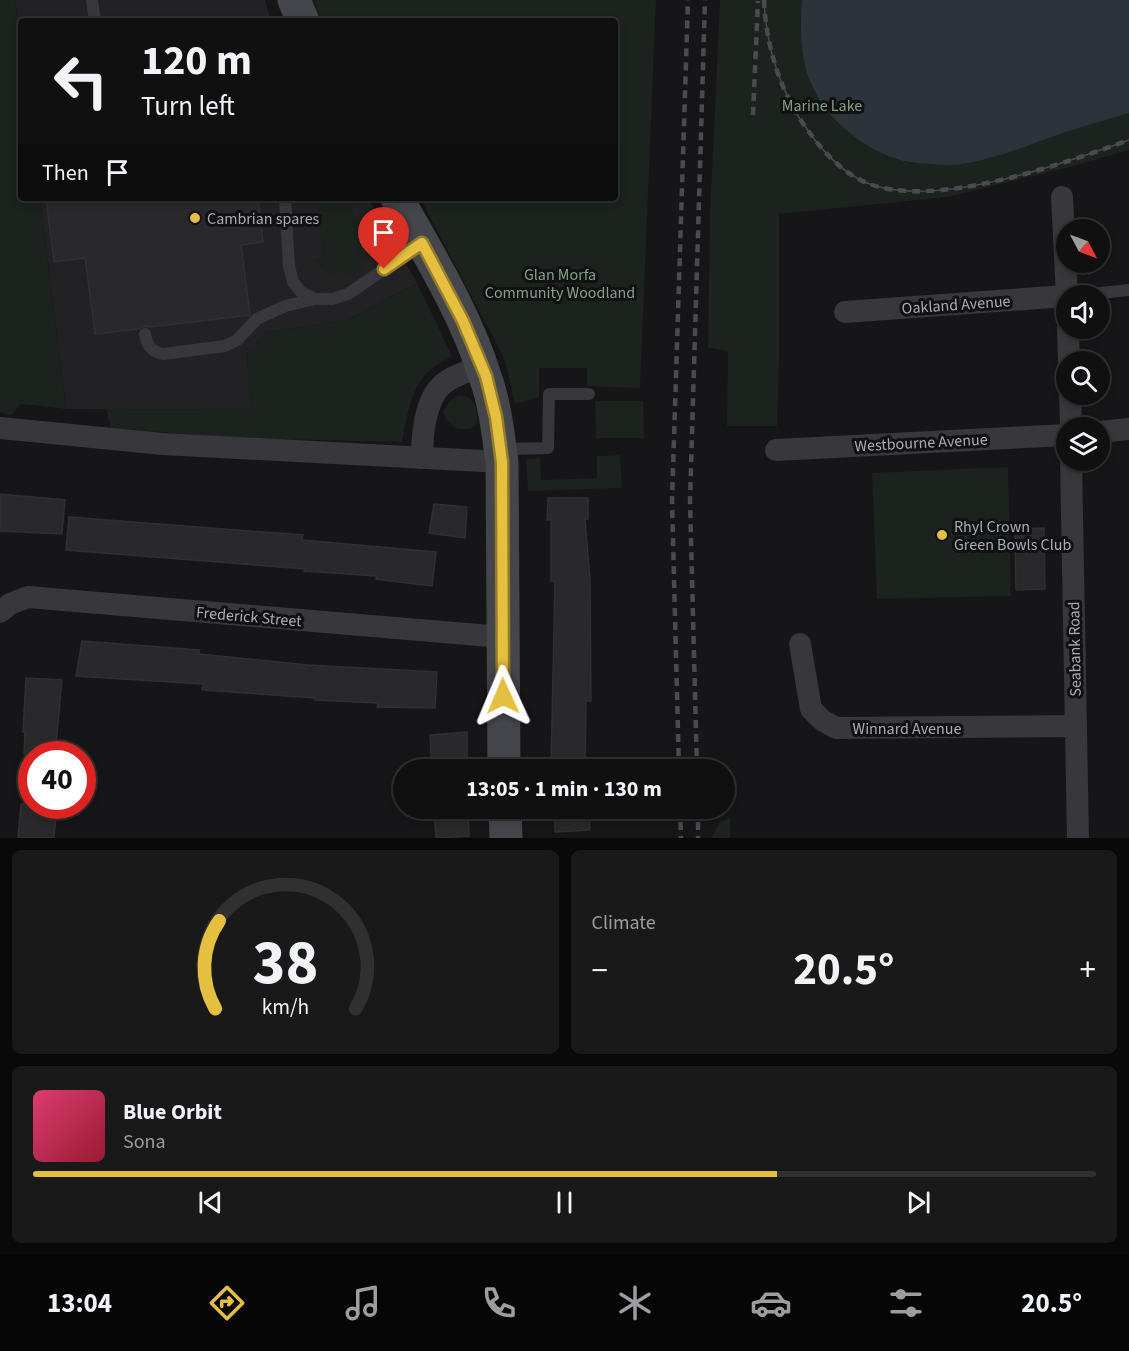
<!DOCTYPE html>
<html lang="en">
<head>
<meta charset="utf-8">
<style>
  :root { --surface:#101011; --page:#19191a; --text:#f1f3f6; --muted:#9c9d9f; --line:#303031; --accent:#e5bf40 }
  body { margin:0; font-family:"Source Sans 3",sans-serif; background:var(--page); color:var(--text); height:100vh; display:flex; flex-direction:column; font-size:22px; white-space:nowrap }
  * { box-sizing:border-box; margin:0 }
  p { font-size:20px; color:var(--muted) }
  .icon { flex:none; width:33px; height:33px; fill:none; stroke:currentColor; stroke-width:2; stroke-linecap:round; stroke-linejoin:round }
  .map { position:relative; height:838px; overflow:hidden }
  .sheet { display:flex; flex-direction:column; gap:12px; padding:12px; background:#090909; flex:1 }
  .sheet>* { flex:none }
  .guide { position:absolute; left:18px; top:18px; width:600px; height:183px; border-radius:6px; box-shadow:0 3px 9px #0003,0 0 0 2px var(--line); background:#101011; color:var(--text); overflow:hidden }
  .needle { width:39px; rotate:131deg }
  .tools { position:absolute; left:1056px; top:219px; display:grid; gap:12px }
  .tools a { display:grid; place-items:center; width:54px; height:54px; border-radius:50%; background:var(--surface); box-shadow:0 3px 9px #0003,0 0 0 2px var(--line); font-size:30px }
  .speed { position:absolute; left:18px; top:741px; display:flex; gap:12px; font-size:30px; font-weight:700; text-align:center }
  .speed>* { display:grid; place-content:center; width:78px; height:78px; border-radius:50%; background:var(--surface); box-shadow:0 3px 9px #0003,0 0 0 2px var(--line); line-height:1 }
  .speed .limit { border:9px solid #d22; background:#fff; color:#111 }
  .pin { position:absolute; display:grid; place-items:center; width:51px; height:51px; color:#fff; margin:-62px -26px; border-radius:50% 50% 50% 0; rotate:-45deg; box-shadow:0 0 6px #0007 }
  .pin .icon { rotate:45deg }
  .me { position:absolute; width:66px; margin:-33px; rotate:359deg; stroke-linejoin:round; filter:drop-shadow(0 0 4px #0008) }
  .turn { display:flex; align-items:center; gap:21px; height:126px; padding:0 24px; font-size:27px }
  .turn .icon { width:78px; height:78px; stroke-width:2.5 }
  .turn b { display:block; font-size:42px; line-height:51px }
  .then { display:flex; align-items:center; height:57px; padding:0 24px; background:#0003; gap:12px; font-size:22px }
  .big { font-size:45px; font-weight:700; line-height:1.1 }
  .sheet .card { flex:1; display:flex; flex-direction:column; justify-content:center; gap:9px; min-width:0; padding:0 21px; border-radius:9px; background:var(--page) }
  .sheet .dial { align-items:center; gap:0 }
  .dial svg { height:156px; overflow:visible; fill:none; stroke:var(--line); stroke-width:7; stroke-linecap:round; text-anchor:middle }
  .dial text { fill:var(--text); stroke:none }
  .song { display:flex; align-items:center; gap:18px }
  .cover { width:72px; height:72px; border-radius:9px; background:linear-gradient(135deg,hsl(340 70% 55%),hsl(350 70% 35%)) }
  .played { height:6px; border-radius:3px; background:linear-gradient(90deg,var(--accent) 70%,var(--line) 70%) }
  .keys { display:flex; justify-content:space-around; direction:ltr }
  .heat { display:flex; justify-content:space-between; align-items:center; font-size:33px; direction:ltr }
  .sheet .tiles { flex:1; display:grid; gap:12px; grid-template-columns:1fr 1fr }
  .card:last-child { grid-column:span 2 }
  .trip { position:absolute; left:393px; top:759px; width:342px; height:60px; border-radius:30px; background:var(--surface); box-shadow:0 3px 9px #0003,0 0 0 2px var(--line); font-weight:700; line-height:60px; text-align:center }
  .menu { display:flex; height:96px; justify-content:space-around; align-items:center; background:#060607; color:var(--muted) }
  .menu .icon { width:42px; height:42px }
  .menu .selected { color:var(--accent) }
  .menu b { font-size:27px; color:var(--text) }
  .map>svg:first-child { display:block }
  .built { fill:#222124 }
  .green { fill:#1c221d }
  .water { fill:#2c333a }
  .building { fill:#29282b; stroke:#303033; stroke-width:1.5 }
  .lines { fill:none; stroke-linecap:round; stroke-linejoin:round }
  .lane { stroke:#37373c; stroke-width:12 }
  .street { stroke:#37373c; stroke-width:22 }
  .secondary { stroke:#45464c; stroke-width:33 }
  .tram { stroke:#4a4b51; stroke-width:1.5 }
  .rail { stroke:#4a4b51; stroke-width:4.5; stroke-dasharray:8 6; stroke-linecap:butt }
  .route-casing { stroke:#957c2a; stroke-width:15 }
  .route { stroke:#e5bf40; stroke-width:10 }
  .poi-dot { fill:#e5bf40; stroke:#111012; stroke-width:2 }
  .labels { text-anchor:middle; stroke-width:6; stroke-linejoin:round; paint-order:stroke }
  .park-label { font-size:16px; fill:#81a086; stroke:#111012 }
  .poi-label { font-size:16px; fill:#a8abb6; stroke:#111012; text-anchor:start }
  .street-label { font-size:16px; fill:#a8abb6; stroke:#111012 }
</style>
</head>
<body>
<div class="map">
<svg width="1129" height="838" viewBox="0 0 1129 838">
  <rect width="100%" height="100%" fill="#161517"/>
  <g class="built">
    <path d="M15,0H265L271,21H21V46Z"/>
    <path d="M40,198H368L417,283L347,320L267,332L247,355L252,410L66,409Z"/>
  </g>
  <g class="green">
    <path d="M0,0H15L21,46V198H40L66,409L21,404L11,415L0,413Z"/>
    <path d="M313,0H656L640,388L587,386V368H539V397L515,404L504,358L420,198H615V21H322Z"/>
    <path d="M720,0H1129V150L1070,167L948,197L779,214V362L777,426H727L728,351L708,348L710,214Z"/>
    <path d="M317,198H346L375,250L358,271L343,278L330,274L312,260L323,257Z"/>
    <path d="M417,283L452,356C445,361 435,365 428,372C410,390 407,418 402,442L231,438L111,428L106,409L251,410L247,355L267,332L347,320Z"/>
    <path d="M458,396C474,394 480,411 476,425C464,435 447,427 443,412L449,401Z"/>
    <path d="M595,401H643L644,438H596Z"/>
    <path d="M620,455L622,488L528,491L526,459L540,458L541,480L597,478V456Z"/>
    <path d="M1008,467L1011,596L877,599L872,473Z"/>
    <path d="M730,817V838H711L719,823Z"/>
  </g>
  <path class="water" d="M802,0H1129V113C1101,121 1074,129 1046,139C1018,149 979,164 950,165C941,165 912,163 904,161C865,151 825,119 810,81C800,57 800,26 802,0Z"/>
  <g class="building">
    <path d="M46,198H258L263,242L241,245L250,315L150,327L144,326L139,329L95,334L85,258L54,262Z"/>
    <path d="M0,494L65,500L62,534L0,531Z"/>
    <path d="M548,498H588V519H585L590,579L591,701H586L585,765L551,767L555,581H551V520H547Z"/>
    <path d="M434,504L467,507L465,538L429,533Z"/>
    <path d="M69,517L303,535L302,540L436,552L432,586L376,579L377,576L304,571L305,569L66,550Z"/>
    <path d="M1044,528L1045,589L1016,590L1015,529Z"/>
    <path d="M82,641L199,650V654L308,665L437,672L435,708L377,707L378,703L315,700V698L202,690L203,684L76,676Z"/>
    <path d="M26,678L62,680L55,754H24L25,732H23Z"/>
    <path d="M467,732V770H432L430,735Z"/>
    <path d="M21,804L57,806L54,838H18Z"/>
    <path d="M434,808H468L469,836L436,838Z"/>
    <path d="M555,808H589L590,830L555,832Z"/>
  </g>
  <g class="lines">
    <g class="lane">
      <path d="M92,0L95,21"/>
      <path d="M285,198L289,266L293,282L301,292L315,299H332L348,294L421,244"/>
      <path d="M1072,296L1129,290"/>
      <path d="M145,334C147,346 151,351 163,354L225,346L237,340L257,319L285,306L315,299"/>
      <path d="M503,449L548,448L549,394H589"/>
    </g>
    <g class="street">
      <path d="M1062,197L1067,296"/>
      <path d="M845,312L1066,296"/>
      <path d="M1068,328L1069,362"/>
      <path d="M1070,394L1071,428"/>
      <path d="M0,428L163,444L502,462"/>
      <path d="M1100,432L1129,429"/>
      <path d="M776,450L1066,435"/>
      <path d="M422,458C422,436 425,400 442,385C453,375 469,371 482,366"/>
      <path d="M1071,460L1078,838"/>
      <path d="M0,612L10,604L28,597L502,637"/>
      <path d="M800,644L811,709L822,720L836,728L1075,726"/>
    </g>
    <g class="secondary">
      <path d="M294,0L303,21"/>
      <path d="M397,198C429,255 465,313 485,376C495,404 498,433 502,462L504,770"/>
      <path d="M505,808L506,838"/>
    </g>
    <path class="tram" d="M764,0C766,47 781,95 809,132C824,153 843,173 867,183C933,210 1063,164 1129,140"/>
    <g class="rail">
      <path d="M764,0C766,47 781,95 809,132C824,153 843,173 867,183C933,210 1063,164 1129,140"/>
      <path d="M753,115L758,1"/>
      <path d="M679,770L672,501L688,0"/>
      <path d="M697,770L690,501L705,0"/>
      <path d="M680,808L681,838"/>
      <path d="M698,808V838"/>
    </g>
  </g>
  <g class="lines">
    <g class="route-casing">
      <path id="route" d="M384,269L422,243L463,321L486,376L496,417L502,462L503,696"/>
    </g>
    <use href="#route" class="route"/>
  </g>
  <g class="poi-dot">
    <circle cx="195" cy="218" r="6"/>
    <circle cx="942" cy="535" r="6"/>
  </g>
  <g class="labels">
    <g class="park-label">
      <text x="822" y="111">Marine Lake</text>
      <text x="560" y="280">Glan Morfa<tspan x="560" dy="18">Community Woodland</tspan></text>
    </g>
    <g class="poi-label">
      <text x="207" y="224">Cambrian spares</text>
      <text x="954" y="532">Rhyl Crown<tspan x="954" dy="18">Green Bowls Club</tspan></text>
    </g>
    <g class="street-label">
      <text transform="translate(956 304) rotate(-4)" y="6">Oakland Avenue</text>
      <text transform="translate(921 442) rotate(-3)" y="6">Westbourne Avenue</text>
      <text transform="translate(249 616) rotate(5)" y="6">Frederick Street</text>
      <text transform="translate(1074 649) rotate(-91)" y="6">Seabank Road</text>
      <text x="907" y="734">Winnard Avenue</text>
    </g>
  </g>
</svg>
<div class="tools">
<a><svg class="needle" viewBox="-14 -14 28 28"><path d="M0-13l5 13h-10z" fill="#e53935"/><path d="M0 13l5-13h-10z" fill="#9c9d9f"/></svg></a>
<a><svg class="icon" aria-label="sound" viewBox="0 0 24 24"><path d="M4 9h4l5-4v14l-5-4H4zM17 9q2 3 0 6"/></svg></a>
<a><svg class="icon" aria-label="search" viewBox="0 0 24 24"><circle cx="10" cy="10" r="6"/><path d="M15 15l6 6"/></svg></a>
<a><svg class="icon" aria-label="layers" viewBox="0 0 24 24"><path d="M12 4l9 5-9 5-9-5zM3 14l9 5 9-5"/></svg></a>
</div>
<div class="speed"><div class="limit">40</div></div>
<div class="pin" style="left:384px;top:269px;background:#d93025"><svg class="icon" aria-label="arrive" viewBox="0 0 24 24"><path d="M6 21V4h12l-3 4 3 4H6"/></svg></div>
<svg class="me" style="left:503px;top:696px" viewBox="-20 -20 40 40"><path d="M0-17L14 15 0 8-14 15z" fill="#e5bf40" stroke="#fff" stroke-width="4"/></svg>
<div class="trip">13:05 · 1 min · 130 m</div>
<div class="guide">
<div class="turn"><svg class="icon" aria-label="left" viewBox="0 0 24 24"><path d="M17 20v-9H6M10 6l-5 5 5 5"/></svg><div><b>120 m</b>Turn left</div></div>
<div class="then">Then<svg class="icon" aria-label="arrive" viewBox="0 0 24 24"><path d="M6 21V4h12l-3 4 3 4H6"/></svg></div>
</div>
</div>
<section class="sheet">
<div class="tiles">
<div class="card dial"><svg viewBox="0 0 100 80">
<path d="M14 69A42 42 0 1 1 86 69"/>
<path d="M14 69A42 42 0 0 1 16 24" stroke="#e5bf40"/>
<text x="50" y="56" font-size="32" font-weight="700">38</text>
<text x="50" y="72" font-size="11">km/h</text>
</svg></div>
<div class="card"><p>Climate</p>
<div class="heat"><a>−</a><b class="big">20.5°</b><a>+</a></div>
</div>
<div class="card">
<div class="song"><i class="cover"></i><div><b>Blue Orbit</b><p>Sona</p></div></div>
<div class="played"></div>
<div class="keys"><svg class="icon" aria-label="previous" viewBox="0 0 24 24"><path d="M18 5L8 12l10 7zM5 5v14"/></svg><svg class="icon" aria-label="pause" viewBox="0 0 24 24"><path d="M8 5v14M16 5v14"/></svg><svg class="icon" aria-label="next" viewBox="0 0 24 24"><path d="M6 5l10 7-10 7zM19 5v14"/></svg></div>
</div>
</div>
</section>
<nav class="menu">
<b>13:04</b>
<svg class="icon selected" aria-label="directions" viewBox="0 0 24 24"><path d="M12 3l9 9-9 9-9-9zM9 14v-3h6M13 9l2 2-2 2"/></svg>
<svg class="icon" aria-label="music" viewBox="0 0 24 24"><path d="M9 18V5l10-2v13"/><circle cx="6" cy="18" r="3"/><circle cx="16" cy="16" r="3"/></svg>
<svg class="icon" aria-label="phone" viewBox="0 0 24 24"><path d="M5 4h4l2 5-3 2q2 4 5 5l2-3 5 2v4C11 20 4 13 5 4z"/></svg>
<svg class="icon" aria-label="climate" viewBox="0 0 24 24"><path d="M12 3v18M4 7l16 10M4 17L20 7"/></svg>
<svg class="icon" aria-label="car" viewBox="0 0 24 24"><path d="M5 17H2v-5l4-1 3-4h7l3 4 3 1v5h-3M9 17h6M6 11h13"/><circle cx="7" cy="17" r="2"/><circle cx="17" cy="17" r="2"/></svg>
<svg class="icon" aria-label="filters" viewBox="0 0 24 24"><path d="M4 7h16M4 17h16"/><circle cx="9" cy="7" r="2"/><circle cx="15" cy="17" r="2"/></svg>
<b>20.5°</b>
</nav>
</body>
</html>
